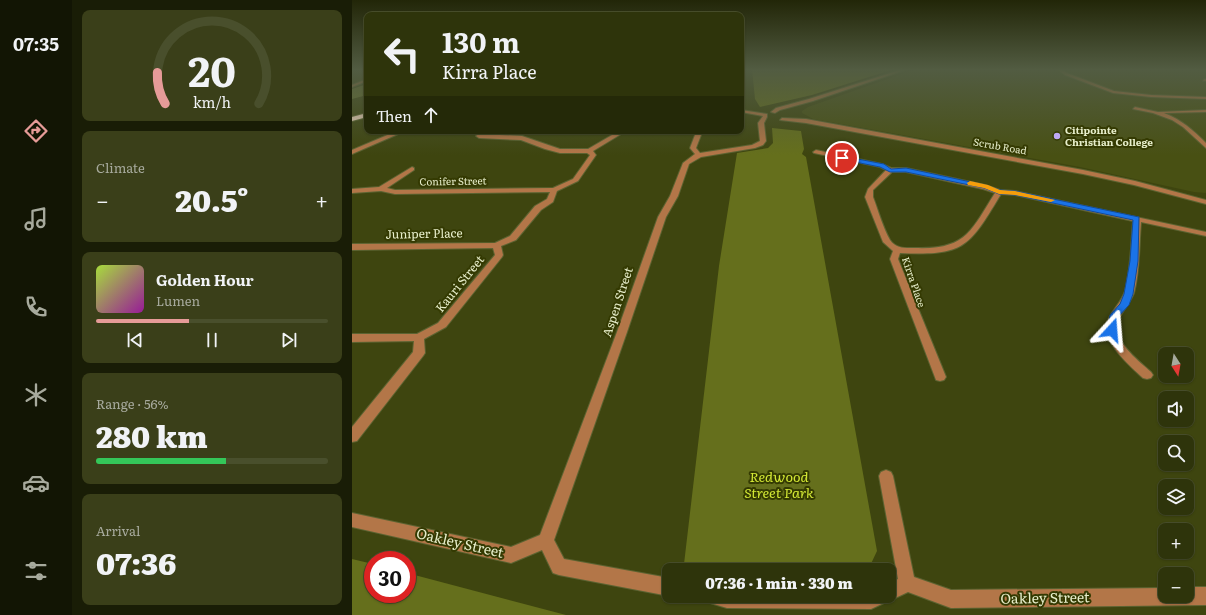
<!DOCTYPE html>
<html lang="en">
<head>
<meta charset="utf-8">
<style>
  :root { --surface:#2e340b; --page:#3a3f19; --text:#f1f3f6; --muted:#a7aa9d; --line:#494f2c; --accent:#e69b98 }
  body { margin:0; font-family:Literata,serif; background:var(--page); color:var(--text); height:100vh; display:flex; flex-direction:column; font-size:15px; white-space:nowrap }
  * { box-sizing:border-box; margin:0 }
  p { font-size:13px; color:var(--muted) }
  .icon { flex:none; width:22px; height:22px; fill:none; stroke:currentColor; stroke-width:2; stroke-linecap:round; stroke-linejoin:round }
  .map { position:relative; flex:1; overflow:hidden }
  .side { display:flex; flex-direction:column; gap:10px; padding:10px; background:#191d06; width:280px }
  .side>* { flex:none }
  .banner { position:absolute; left:12px; top:12px; width:380px; height:122px; border-radius:8px; box-shadow:0 1px 3px #0004,0 0 0 1px var(--line); background:#2e340b; color:var(--text); overflow:hidden }
  .needle { width:26px; rotate:169deg }
  .fabs { position:absolute; left:806px; top:347px; display:grid; gap:8px }
  .fabs a { display:grid; place-items:center; width:36px; height:36px; border-radius:8px; background:var(--surface); box-shadow:0 1px 3px #0004,0 0 0 1px var(--line); font-size:20px }
  .speed { position:absolute; left:12px; top:551px; display:flex; gap:8px; font-size:20px; font-weight:700; text-align:center }
  .speed>* { display:grid; place-content:center; width:52px; height:52px; border-radius:50%; background:var(--surface); box-shadow:0 1px 3px #0004,0 0 0 1px var(--line); line-height:1 }
  .speed .limit { border:6px solid #d22; background:#fff; color:#111 }
  .pin { position:absolute; display:grid; place-items:center; width:34px; height:34px; color:#fff; margin:-17px; border:2px solid #fff; border-radius:50%; box-shadow:0 1px 4px #0007 }
  .me { position:absolute; width:44px; margin:-22px; rotate:19deg; stroke-linejoin:round; filter:drop-shadow(0 0 3px #0008) }
  .turn { display:flex; align-items:center; gap:14px; height:84px; padding:0 12px; font-size:18px }
  .turn .icon { width:52px; height:52px; stroke-width:2.5 }
  .turn b { display:block; font-size:28px; line-height:34px }
  .then { display:flex; align-items:center; height:38px; padding:0 12px; background:#0003; gap:8px; font-size:15px }
  .big { font-size:30px; font-weight:800; line-height:1.1 }
  .side .widget { flex:1; display:flex; flex-direction:column; justify-content:center; gap:6px; min-width:0; padding:0 14px; border-radius:8px; background:var(--page) }
  .side .dial { align-items:center; gap:0 }
  .dial svg { height:104px; overflow:visible; fill:none; stroke:var(--line); stroke-width:7; stroke-linecap:round; text-anchor:middle }
  .dial text { fill:var(--text); stroke:none }
  .song { display:flex; align-items:center; gap:12px }
  .cover { width:48px; height:48px; border-radius:6px; background:linear-gradient(135deg,hsl(80 70% 55%),hsl(300 70% 35%)) }
  .played { height:4px; border-radius:2px; background:linear-gradient(90deg,var(--accent) 40%,var(--line) 40%) }
  .keys { display:flex; justify-content:space-around; direction:ltr }
  .heat { display:flex; justify-content:space-between; align-items:center; font-size:22px; direction:ltr }
  .charge { height:6px; border-radius:3px; background:linear-gradient(90deg,#34c759 56%,var(--line) 0) }
  .trip { position:absolute; left:310px; top:563px; width:234px; height:40px; border-radius:8px; background:var(--surface); box-shadow:0 1px 3px #0004,0 0 0 1px var(--line); font-weight:800; line-height:40px; text-align:center }
  main { display:flex; flex:1; min-height:0 }
  .menu { display:flex; flex-direction:column; width:72px; justify-content:space-around; align-items:center; background:#121504; color:var(--muted) }
  .menu .icon { width:28px; height:28px }
  .menu .active { color:var(--accent) }
  .menu b { font-size:18px; color:var(--text) }
  .map>svg:first-child { display:block }
  .built { fill:#485013 }
  .green { fill:#656f1c }
  .forest { fill:#6b752e }
  .lines { fill:none; stroke-linecap:round; stroke-linejoin:round }
  .minor-casing { stroke:#5c6331; stroke-width:2 }
  .highway-casing { stroke:#5c6331; stroke-width:2 }
  .minor { fill:#b37648; fill-rule:evenodd }
  .highway { fill:#fddeca; fill-rule:evenodd }
  .route { fill:#1a73e8; stroke:#114b97 }
  .slow { fill:#f59e0b }
  .poi-dot { fill:#bea9f5; stroke:#343a02; stroke-width:1.5 }
  .labels { text-anchor:middle; stroke-width:4; stroke-linejoin:round; paint-order:stroke }
  .far-poi-label { font-size:10px; font-weight:bold; fill:#e7eecb; stroke:#343a02; text-anchor:start }
  .far-street-label { font-size:10px; fill:#e7eecb; stroke:#343a02 }
  .street-label { font-size:12px; fill:#e7eecb; stroke:#343a02 }
  .near-park-label { font-size:14px; font-style:italic; fill:#d3e835; stroke:#343a02 }
  .near-street-label { font-size:14px; fill:#e7eecb; stroke:#343a02 }
</style>
</head>
<body>
<main>
<nav class="menu">
<b>07:35</b>
<svg class="icon active" aria-label="directions" viewBox="0 0 24 24"><path d="M12 3l9 9-9 9-9-9zM9 14v-3h6M13 9l2 2-2 2"/></svg>
<svg class="icon" aria-label="music" viewBox="0 0 24 24"><path d="M9 18V5l10-2v13"/><circle cx="6" cy="18" r="3"/><circle cx="16" cy="16" r="3"/></svg>
<svg class="icon" aria-label="phone" viewBox="0 0 24 24"><path d="M5 4h4l2 5-3 2q2 4 5 5l2-3 5 2v4C11 20 4 13 5 4z"/></svg>
<svg class="icon" aria-label="climate" viewBox="0 0 24 24"><path d="M12 3v18M4 7l16 10M4 17L20 7"/></svg>
<svg class="icon" aria-label="car" viewBox="0 0 24 24"><path d="M5 17H2v-5l4-1 3-4h7l3 4 3 1v5h-3M9 17h6M6 11h13"/><circle cx="7" cy="17" r="2"/><circle cx="17" cy="17" r="2"/></svg>
<svg class="icon" aria-label="filters" viewBox="0 0 24 24"><path d="M4 7h16M4 17h16"/><circle cx="9" cy="7" r="2"/><circle cx="15" cy="17" r="2"/></svg>
</nav>
<section class="side">
<div class="widget dial"><svg viewBox="0 0 100 80">
<path d="M14 69A42 42 0 1 1 86 69"/>
<path d="M14 69A42 42 0 0 1 8 45" stroke="#e69b98"/>
<text x="50" y="56" font-size="32" font-weight="700">20</text>
<text x="50" y="72" font-size="11">km/h</text>
</svg></div>
<div class="widget"><p>Climate</p>
<div class="heat"><a>−</a><b class="big">20.5°</b><a>+</a></div>
</div>
<div class="widget">
<div class="song"><i class="cover"></i><div><b>Golden Hour</b><p>Lumen</p></div></div>
<div class="played"></div>
<div class="keys"><svg class="icon" aria-label="previous" viewBox="0 0 24 24"><path d="M18 5L8 12l10 7zM5 5v14"/></svg><svg class="icon" aria-label="pause" viewBox="0 0 24 24"><path d="M8 5v14M16 5v14"/></svg><svg class="icon" aria-label="next" viewBox="0 0 24 24"><path d="M6 5l10 7-10 7zM19 5v14"/></svg></div>
</div>
<div class="widget"><p>Range · 56%</p><b class="big">280 km</b><div class="charge"></div></div>
<div class="widget"><p>Arrival</p><b class="big">07:36</b></div>
</section>
<div class="map">
<svg width="854" height="615" viewBox="0 0 854 615">
  <rect width="100%" height="100%" fill="#3e450f"/>
  <path class="built" d="M564,69H854V193L842,192L728,167L461,119L450,113V111L456,107Z"/>
  <g class="green">
    <path d="M400,69H542L460,95L408,107L403,99Z"/>
    <path d="M420,128L449,131L452,149L450,154L454,157L525,551L517,568L508,570H359L332,564L367,266L385,153L416,148L421,143Z"/>
    <path d="M0,559L21,564V594H55V573L214,615H0Z"/>
  </g>
  <path class="forest" d="M15,84V95L0,99V89Z"/>
  <g class="lines">
    <g class="minor-casing">
      <g id="minor">
        <path d="M551,69H556L461,101L428,110L423,113L419,112L424,108L457,99Z"/>
        <path d="M705,69H709L715,73L762,91L799,95L854,97V99L799,97L761,93L713,75Z"/>
        <path d="M15,79V81L0,87V85Z"/>
        <path d="M852,79H854V81H851Z"/>
        <path d="M783,107L806,112L854,110V112L812,113C830,120 841,130 854,143V148L831,127L820,120L801,113L781,109Z"/>
        <path d="M389,110L415,114V117L412,123L414,141L411,145L403,148L349,157L337,164L326,196L314,217L275,332L202,540L212,559L317,578V596L207,575L201,573L190,550L159,563L0,527V513L159,547L188,535L265,332L306,217L318,196L331,163L343,154L338,148L343,135L342,131H348L349,135L344,148L348,153L400,145L408,141L406,123L411,116L389,112Z"/>
        <path d="M430,118L454,119L731,170L783,181L854,200V204L782,185L731,174L454,123L428,120Z"/>
        <path d="M45,131H53L0,154V150Z"/>
        <path d="M267,131H274L241,151L244,155L226,181L205,191L201,202L189,210L164,240L149,246L151,255L150,257L94,327L72,339L73,353L71,356L5,441L0,442V427L61,352L62,341L0,342V334H65L86,323L143,255L141,248L0,250V244L143,243L158,236L183,206L195,199L198,192L43,194L29,191L0,193V189L27,187L60,167L62,168V170L35,188L43,190L201,188L221,179L238,155L235,153H208L193,149L169,140L127,138L124,136L127,134L170,136L208,149H236Z"/>
        <path d="M464,150L530,164L539,168H554L633,185L648,190L663,191L854,232V236L789,222C787,246 788,270 782,293C778,304 770,310 767,320C759,341 786,360 799,372L801,375L799,378L795,379L791,378C777,365 748,341 756,320C760,310 769,303 773,291C779,268 779,244 781,221L663,195L649,194C617,247 613,256 548,253L546,259L594,377L592,380L588,381L584,380L538,259L541,251L531,242L513,197L516,189L534,170L528,167L462,153L461,152ZM540,172H554L631,189L643,193C619,231 614,250 563,248C554,248 544,249 538,240C531,228 526,210 521,197V190Z"/>
        <path d="M534,470L539,472L541,476L562,577L599,590L813,588V596H835V587H854V605L599,608L556,592L537,601L535,600L534,602L519,609L375,608L355,602L352,596H537V583L546,579L527,476L529,472Z"/>
      </g>
    </g>
    <g class="highway-casing">
      <path id="highway" d="M15,113V117L0,121V117Z"/>
    </g>
    <use href="#minor" class="minor"/>
    <use href="#highway" class="highway"/>
  </g>
  <linearGradient id="sky" x2="0" y2="1"><stop stop-color="#222608"/><stop offset="0.45" stop-color="#525c42"/><stop offset="1" stop-color="#525c42" stop-opacity="0"/></linearGradient>
  <rect width="854" height="155" fill="url(#sky)"/>
  <path class="route" d="M490,156L532,164L539,169L554,168L633,185L648,190L663,191L787,217L786,261L781,294L777,305L767,316L765,330L760,333L755,330L758,315L768,304L772,294L778,261L781,220L663,195L647,194L632,188L554,172H538L528,167L488,159V158Z"/>
  <path class="slow" d="M618,181L636,185L648,190L663,191L703,200L699,202L663,195L647,194L632,188L616,185L615,183Z"/>
  <circle class="poi-dot" cx="705" cy="136" r="4"/>
  <g class="labels">
    <g class="far-poi-label">
      <text x="713" y="134">Citipointe<tspan x="713" dy="12">Christian College</tspan></text>
    </g>
    <g class="far-street-label">
      <text transform="translate(648 146) rotate(10)" y="4">Scrub Road</text>
      <text transform="translate(101 181) rotate(-1)" y="4">Conifer Street</text>
      <text transform="translate(562 282) rotate(71)" y="4">Kirra Place</text>
    </g>
    <g class="street-label">
      <text transform="translate(72 234) rotate(-1)" y="4">Juniper Place</text>
      <text transform="translate(108 284) rotate(-51)" y="4">Kauri Street</text>
      <text transform="translate(266 302) rotate(-72)" y="4">Aspen Street</text>
    </g>
    <g class="near-park-label">
      <text x="427" y="482">Redwood<tspan x="427" dy="16">Street Park</tspan></text>
    </g>
    <g class="near-street-label">
      <text transform="translate(108 543) rotate(13)" y="5">Oakley Street</text>
      <text transform="translate(693 598) rotate(-1)" y="5">Oakley Street</text>
    </g>
  </g>
</svg>
<div class="fabs">
<a><svg class="needle" viewBox="-14 -14 28 28"><path d="M0-13l5 13h-10z" fill="#e53935"/><path d="M0 13l5-13h-10z" fill="#a7aa9d"/></svg></a>
<a><svg class="icon" aria-label="sound" viewBox="0 0 24 24"><path d="M4 9h4l5-4v14l-5-4H4zM17 9q2 3 0 6"/></svg></a>
<a><svg class="icon" aria-label="search" viewBox="0 0 24 24"><circle cx="10" cy="10" r="6"/><path d="M15 15l6 6"/></svg></a>
<a><svg class="icon" aria-label="layers" viewBox="0 0 24 24"><path d="M12 4l9 5-9 5-9-5zM3 14l9 5 9-5"/></svg></a>
<a>+</a>
<a>−</a>
</div>
<div class="speed"><div class="limit">30</div></div>
<div class="pin" style="left:490px;top:158px;background:#d93025"><svg class="icon" aria-label="arrive" viewBox="0 0 24 24"><path d="M6 21V4h12l-3 4 3 4H6"/></svg></div>
<svg class="me" style="left:760px;top:330px" viewBox="-20 -20 40 40"><path d="M0-17L14 15 0 8-14 15z" fill="#1a73e8" stroke="#fff" stroke-width="4"/></svg>
<div class="trip">07:36 · 1 min · 330 m</div>
<div class="banner">
<div class="turn"><svg class="icon" aria-label="left" viewBox="0 0 24 24"><path d="M17 20v-9H6M10 6l-5 5 5 5"/></svg><div><b>130 m</b>Kirra Place</div></div>
<div class="then">Then<svg class="icon" aria-label="ahead" viewBox="0 0 24 24"><path d="M12 20V5M6 11l6-6 6 6"/></svg></div>
</div>
</div>
</main>
</body>
</html>
